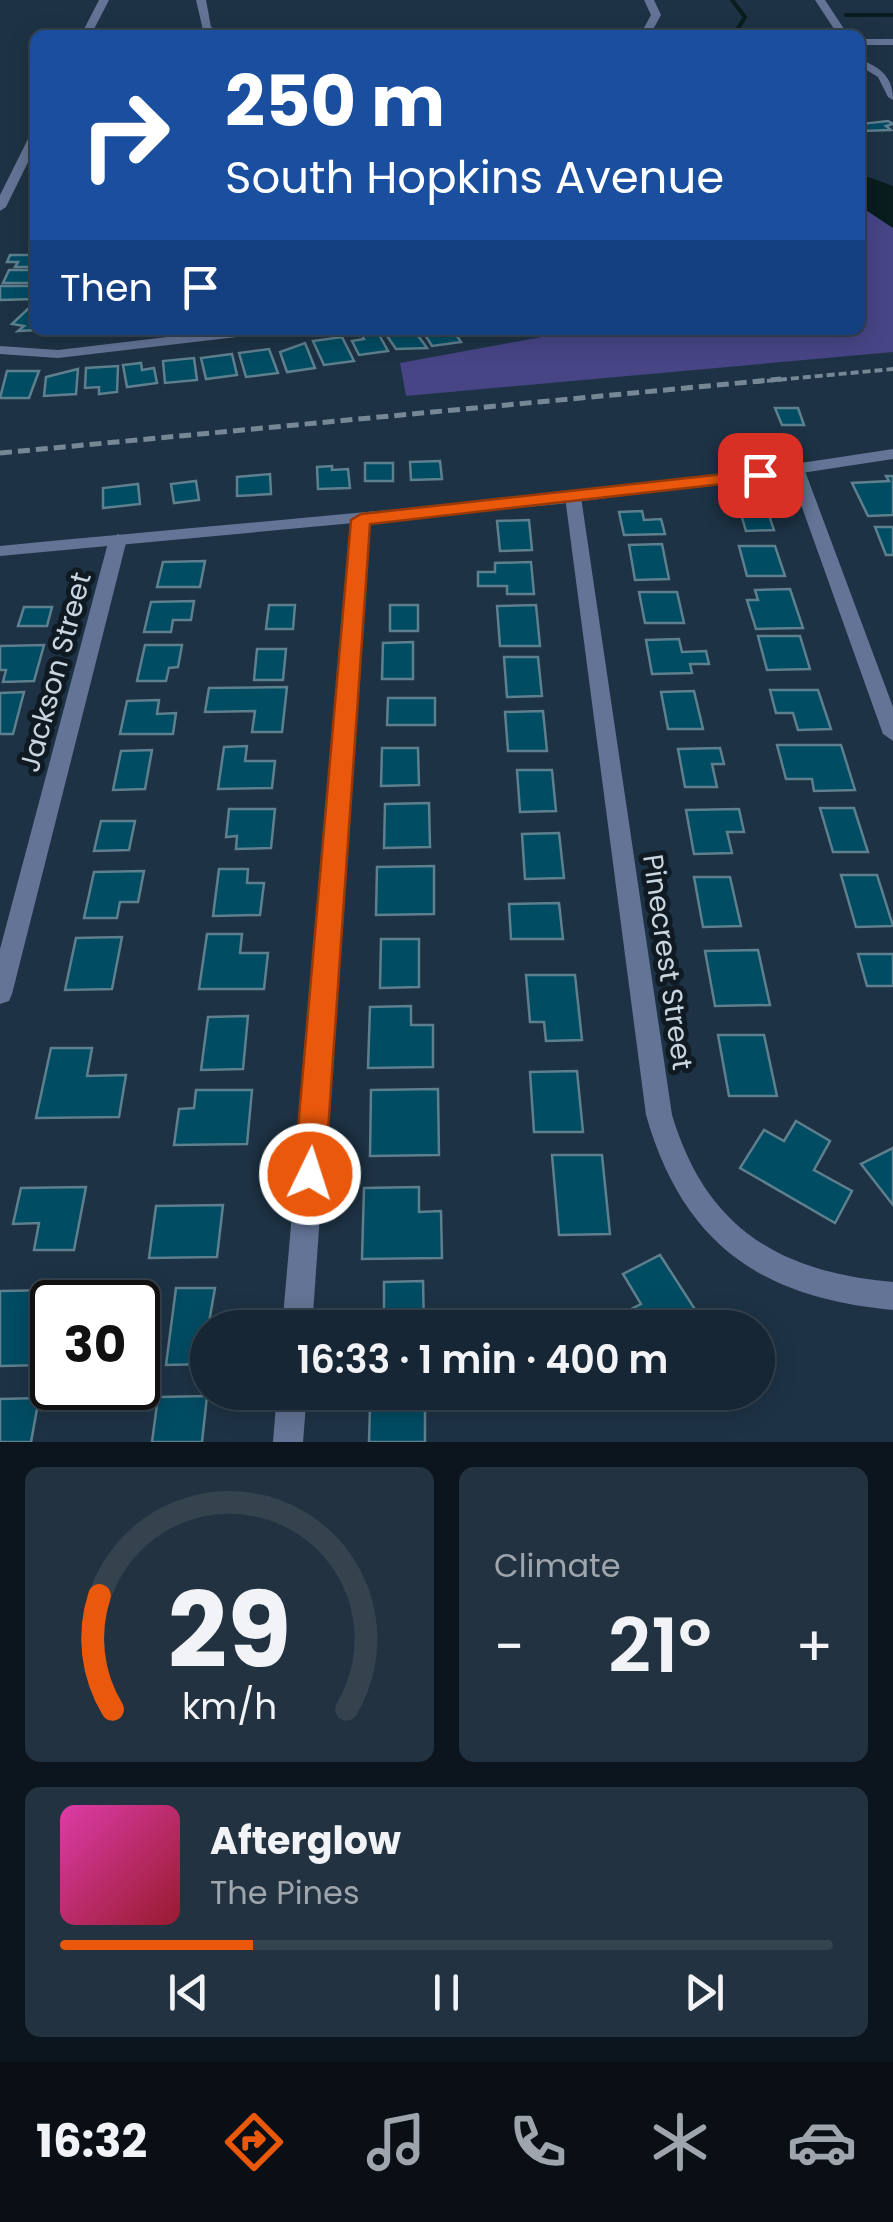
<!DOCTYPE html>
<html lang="en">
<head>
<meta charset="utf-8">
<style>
  :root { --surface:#162634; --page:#233240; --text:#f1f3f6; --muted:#9ea5ac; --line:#35434f; --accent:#ea580c }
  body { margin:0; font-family:Poppins,sans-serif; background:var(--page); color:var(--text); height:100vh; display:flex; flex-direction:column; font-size:38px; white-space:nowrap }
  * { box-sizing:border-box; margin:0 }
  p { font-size:32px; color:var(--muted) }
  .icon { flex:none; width:55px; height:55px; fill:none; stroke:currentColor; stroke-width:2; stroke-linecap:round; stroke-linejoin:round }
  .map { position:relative; height:1442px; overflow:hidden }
  .details { display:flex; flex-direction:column; gap:25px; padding:25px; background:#0c151d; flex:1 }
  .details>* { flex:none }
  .top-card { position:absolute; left:30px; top:30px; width:835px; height:305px; border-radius:15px; box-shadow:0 5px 25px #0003,0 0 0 2px var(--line); background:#1a4fa0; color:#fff; overflow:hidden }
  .speed { position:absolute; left:30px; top:1280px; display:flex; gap:20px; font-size:50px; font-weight:700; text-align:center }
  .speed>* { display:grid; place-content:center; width:130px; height:130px; border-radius:50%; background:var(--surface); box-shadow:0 5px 25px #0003,0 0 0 2px var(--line); line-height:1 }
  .speed .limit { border:5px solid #111; border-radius:15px; background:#fff; color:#111 }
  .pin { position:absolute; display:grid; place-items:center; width:85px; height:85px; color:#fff; margin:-42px; border-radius:20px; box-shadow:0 5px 15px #0006 }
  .me { position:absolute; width:110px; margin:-55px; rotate:4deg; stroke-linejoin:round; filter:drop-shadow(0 0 8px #0008) }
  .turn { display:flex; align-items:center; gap:35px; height:210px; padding:0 30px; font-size:45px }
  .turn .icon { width:130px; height:130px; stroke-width:2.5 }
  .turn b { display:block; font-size:70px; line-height:85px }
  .then { display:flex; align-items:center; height:95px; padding:0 30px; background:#0003; gap:20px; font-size:38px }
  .big { font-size:75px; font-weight:600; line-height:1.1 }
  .details .tile { flex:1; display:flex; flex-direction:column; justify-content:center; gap:15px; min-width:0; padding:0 35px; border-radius:15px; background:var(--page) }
  .details .dial { align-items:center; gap:0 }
  .dial svg { height:260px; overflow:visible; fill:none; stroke:var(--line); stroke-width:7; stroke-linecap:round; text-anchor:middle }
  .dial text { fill:var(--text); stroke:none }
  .song { display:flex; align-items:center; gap:30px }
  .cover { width:120px; height:120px; border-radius:15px; background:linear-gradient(135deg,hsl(320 70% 55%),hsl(350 70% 35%)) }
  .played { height:10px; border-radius:5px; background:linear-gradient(90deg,var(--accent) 25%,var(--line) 25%) }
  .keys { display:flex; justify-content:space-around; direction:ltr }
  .heat { display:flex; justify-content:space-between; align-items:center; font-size:55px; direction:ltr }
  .details .tiles { flex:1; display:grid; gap:25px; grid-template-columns:1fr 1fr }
  .tile:last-child { grid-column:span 2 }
  .trip { position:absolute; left:190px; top:1310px; width:585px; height:100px; border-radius:50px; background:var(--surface); box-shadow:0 5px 25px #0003,0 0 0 2px var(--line); font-weight:600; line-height:100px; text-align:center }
  .tab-bar { display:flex; height:160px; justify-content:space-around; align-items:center; background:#090f15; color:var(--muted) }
  .tab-bar .icon { width:70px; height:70px }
  .tab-bar .current { color:var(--accent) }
  .tab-bar b { font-size:45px; color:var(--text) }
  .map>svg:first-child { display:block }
  .green { fill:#474586 }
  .water { fill:#091c1e }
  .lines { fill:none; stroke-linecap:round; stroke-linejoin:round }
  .stream { stroke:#091c1e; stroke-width:4 }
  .building { fill:#004c63; stroke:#5e7f8d; stroke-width:2.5 }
  .minor { fill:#637496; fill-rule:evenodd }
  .tertiary { fill:#637496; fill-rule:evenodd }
  .rail-far1 { stroke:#768896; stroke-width:4; stroke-dasharray:8 4; stroke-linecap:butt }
  .rail { stroke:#768896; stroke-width:5; stroke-dasharray:12 6; stroke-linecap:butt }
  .route { fill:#ea580c; stroke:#983908; stroke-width:2.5 }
  .labels { text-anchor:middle; stroke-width:10; stroke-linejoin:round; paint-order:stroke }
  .street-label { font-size:28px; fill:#c8d6e1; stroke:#101a22 }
</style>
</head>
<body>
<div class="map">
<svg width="893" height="1442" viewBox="0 0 893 1442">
  <rect width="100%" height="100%" fill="#1d3345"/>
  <path class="green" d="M860,206L893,228V352L406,396L400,363L580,330H860Z"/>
  <path class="water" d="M860,174L893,186V228L860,206Z"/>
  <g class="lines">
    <g class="stream">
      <path d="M732,0L745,17L734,35"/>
      <path d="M846,15H893"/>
    </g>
  </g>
  <g class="building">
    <path d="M888,121L893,124L886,126L891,130L860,131V124Z"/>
    <path d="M10,255H35V267H15L18,262H7Z"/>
    <path d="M9,270H35V283H3Z"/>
    <path d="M0,286H35V299L0,300Z"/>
    <path d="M31,306L36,330L18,331L24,326L12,324Z"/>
    <path d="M383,330H414L427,348L396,349Z"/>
    <path d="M422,330H453L461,342L432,346Z"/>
    <path d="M377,331L388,351L359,355L352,341L364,339L361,333Z"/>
    <path d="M342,337L354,361L324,365L313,341Z"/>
    <path d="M305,343L315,368L287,372L280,352Z"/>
    <path d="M269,349L278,373L246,377L239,353Z"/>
    <path d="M232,354L237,375L206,379L201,358Z"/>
    <path d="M194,358L197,380L165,383L163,361Z"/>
    <path d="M141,363L142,370L154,368L157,383L127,387L123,365Z"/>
    <path d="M118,366L117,392L99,394V387L85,388L86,368Z"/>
    <path d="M78,369L76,394L44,396L46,377Z"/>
    <path d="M7,371H39L29,398H0Z"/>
    <path d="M775,408H798L804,425H782Z"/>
    <path d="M440,461L442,479L411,480L410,462Z"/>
    <rect x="365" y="463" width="28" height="18"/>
    <path d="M332,466V470L348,469L350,488L318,489L317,467Z"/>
    <path d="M270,474L271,494L237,496V477Z"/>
    <path d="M886,476H893V515L868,516L852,483L889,481Z"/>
    <path d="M196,481L199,500L174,503L171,484Z"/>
    <path d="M138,484L140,504L103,508V488Z"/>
    <path d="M737,501H764L774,530L746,531Z"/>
    <path d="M642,511L644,520L661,519L665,534L624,535L619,512Z"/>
    <path d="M529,520L532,550L500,551L497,521Z"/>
    <path d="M875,527H893V555H886Z"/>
    <path d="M662,544L669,579L635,580L629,545Z"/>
    <path d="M739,546H775L785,576H747Z"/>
    <path d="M205,561L200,587H157L163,562Z"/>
    <path d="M531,562L534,594H507V586H478V572H495V563Z"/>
    <path d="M790,589L803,628L756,629L747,600H758L755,590Z"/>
    <path d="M639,592H677L684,623H645Z"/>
    <path d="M194,601L191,620H173L171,632H144L151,602Z"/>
    <path d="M269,605H295L293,629H266Z"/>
    <rect x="390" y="605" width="28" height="26"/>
    <path d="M536,605L540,646H500L497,606Z"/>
    <path d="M24,607H52L47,626H18Z"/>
    <path d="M758,636H800L810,669L767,670Z"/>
    <path d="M679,639L682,652L706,651L709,664H690L692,673L652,674L646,640Z"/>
    <path d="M413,642V679H382L383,643Z"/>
    <path d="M44,645L34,681L3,682L6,670H0V646Z"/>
    <path d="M145,645H182L178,667L169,668L166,681H137Z"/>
    <path d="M257,649H286L283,680H254Z"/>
    <path d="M504,657H538L542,696L507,697Z"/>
    <path d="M287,687L282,732H252L255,711L205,712L209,688Z"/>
    <path d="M770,690H818L831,729L798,730L793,713H776Z"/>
    <path d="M694,691L703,729H668L661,692Z"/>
    <path d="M24,692L13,734H0V693Z"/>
    <path d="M388,698H435V725H387Z"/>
    <path d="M159,700L157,714L176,713L173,734H120L127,701Z"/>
    <path d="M543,711L547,751H508L505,712Z"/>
    <path d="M777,745H841L855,790L814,791L812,779H786Z"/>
    <path d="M247,746L245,761H275L272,788L218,789L224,747Z"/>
    <path d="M382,748H418L419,785L381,786Z"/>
    <path d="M720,748L724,764H712L717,787H685L678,749Z"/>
    <path d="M152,750L145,789L113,790L121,751Z"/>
    <path d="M517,770H552L556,811L520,812Z"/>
    <path d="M429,803L430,847L384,848L385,804Z"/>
    <path d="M820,808H854L868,852H833Z"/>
    <path d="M229,809H275L271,848L236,849L237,836L226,837Z"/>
    <path d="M739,809L744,832H727L732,853L694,854L686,810Z"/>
    <path d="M101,821H135L129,850L94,851Z"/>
    <path d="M559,833L564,878L525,879L522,834Z"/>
    <path d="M434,866V914L376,915L377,867Z"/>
    <path d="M219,869H248L247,883H264L260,915L213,916Z"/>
    <path d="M144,871L138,902H120L117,918H84L94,872Z"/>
    <path d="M841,875H877L893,926L856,927Z"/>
    <path d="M694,877H730L741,926L703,927Z"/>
    <path d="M559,903L563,939H511L509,904Z"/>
    <path d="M207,934H242L240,953H268L264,989H199Z"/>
    <path d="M122,937L112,989L65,990L76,938Z"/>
    <path d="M381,939H419V987L380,988Z"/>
    <path d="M758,950L770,1005L715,1006L705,951Z"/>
    <path d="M858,954H893V986H867Z"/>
    <path d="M526,975H575L582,1040L546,1041L544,1022H530Z"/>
    <path d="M411,1006V1025H433V1067L368,1068L370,1007Z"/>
    <path d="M248,1016L243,1069L201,1070L208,1017Z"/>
    <path d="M718,1035H764L777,1096H729Z"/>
    <path d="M51,1048H92L87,1076L126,1075L119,1117L36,1118Z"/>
    <path d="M577,1071L583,1132H534L530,1072Z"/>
    <path d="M438,1089L439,1155L370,1156L371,1090Z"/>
    <path d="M196,1090H252L247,1144L174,1145L179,1109L194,1108Z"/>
    <path d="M796,1121L830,1141L814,1170L852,1191L835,1223L740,1168L764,1130L784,1141Z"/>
    <path d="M893,1148V1205L861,1164Z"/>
    <path d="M552,1155H602L610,1234L559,1235Z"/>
    <path d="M86,1187L74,1250H34L39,1223L13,1224L21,1188Z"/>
    <path d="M419,1187V1212L441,1211L442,1258L362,1259L364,1188Z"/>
    <path d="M223,1205L217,1257L149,1258L156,1206Z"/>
    <path d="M660,1255L707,1328H635L625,1312L641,1304L623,1274Z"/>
    <path d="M423,1281L424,1328H384V1282Z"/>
    <path d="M176,1288H215L208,1328L207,1364L166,1365Z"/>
    <path d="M59,1290L57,1302H52L45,1365L0,1366V1291Z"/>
    <path d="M207,1396L202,1442H152L158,1397Z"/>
    <path d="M39,1398L31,1442H0V1399Z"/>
    <path d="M425,1406V1442H369L370,1407Z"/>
  </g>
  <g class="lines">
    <g class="minor">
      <path d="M99,0H109L91,35H81Z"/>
      <path d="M196,0H206L211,27L224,35H212L203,30Z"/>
      <path d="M644,0H654L661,15L650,35H640L651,15Z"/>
      <path d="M815,0H825L848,35H838Z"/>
      <rect x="860" y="39" width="33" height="6"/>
      <path d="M860,59C881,68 893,77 893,100L888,97L878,77L860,66Z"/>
      <path d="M35,134V148L6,207L0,211V195L29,137Z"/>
      <path d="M226,330H269L262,334L58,358L0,354V346L58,350Z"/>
      <path d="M797,466L805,471L893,707V741L883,734L789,471Z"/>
      <path d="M573,492L581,497L672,1115C706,1228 779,1272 893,1282V1310C761,1298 683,1244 646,1115L565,497Z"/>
      <path d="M361,515L369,520L312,1328H282L353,520Z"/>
      <path d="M118,534L127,539L12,994L9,1001L0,1004V949L109,539Z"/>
      <path d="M277,1392H307L303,1442H273Z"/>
    </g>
    <path class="tertiary" d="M893,449V459L782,476L559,504L0,556V546C298,517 597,496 893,449Z"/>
    <path class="rail-far1" d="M755,382L893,369"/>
    <path class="rail" d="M0,453L781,379"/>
  </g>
  <path class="route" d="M760,470L769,475L766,479L370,524L325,1174L320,1183L310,1187L299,1183L294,1174L351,520L361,514Z"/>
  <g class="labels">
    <g class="street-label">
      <text transform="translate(55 672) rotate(-75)" y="10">Jackson Street</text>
      <text transform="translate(668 962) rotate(82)" y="10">Pinecrest Street</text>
    </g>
  </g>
</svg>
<div class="speed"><div class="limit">30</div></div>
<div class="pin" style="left:760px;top:475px;background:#d93025"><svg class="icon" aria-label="arrive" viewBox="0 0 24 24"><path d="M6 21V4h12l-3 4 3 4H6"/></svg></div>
<svg class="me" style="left:310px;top:1174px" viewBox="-20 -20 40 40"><circle r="17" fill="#ea580c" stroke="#fff" stroke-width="3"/><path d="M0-11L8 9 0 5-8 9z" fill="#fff"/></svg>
<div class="trip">16:33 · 1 min · 400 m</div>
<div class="top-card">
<div class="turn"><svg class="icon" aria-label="right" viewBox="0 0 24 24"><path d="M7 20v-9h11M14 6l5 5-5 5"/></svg><div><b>250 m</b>South Hopkins Avenue</div></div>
<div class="then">Then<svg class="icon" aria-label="arrive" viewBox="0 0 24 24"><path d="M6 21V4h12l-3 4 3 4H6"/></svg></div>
</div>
</div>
<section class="details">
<div class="tiles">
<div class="tile dial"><svg viewBox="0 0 100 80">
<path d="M14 69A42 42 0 1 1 86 69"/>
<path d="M14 69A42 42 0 0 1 10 34" stroke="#ea580c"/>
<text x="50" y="56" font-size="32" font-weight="700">29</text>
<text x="50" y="72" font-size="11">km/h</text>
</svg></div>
<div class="tile"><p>Climate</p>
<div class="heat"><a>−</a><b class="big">21°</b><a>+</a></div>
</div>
<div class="tile">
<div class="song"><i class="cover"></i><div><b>Afterglow</b><p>The Pines</p></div></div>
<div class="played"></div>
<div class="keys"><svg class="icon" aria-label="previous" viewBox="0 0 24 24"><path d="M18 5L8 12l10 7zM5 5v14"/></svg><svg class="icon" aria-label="pause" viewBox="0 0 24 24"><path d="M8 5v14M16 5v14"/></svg><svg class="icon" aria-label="next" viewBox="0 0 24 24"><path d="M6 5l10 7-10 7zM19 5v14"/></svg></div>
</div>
</div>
</section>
<nav class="tab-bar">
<b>16:32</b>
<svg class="icon current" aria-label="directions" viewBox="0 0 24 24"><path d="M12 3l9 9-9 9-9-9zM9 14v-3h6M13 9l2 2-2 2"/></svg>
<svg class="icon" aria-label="music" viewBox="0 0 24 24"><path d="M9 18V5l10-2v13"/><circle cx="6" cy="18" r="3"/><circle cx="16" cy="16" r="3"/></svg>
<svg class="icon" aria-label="phone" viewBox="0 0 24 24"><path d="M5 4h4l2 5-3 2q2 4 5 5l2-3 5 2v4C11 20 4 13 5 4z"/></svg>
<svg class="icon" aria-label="climate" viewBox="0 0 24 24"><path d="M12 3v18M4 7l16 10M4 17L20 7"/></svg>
<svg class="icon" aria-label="car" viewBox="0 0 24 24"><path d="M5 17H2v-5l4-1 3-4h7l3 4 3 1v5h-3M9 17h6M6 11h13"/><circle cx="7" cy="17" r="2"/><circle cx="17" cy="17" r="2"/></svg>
</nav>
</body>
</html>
